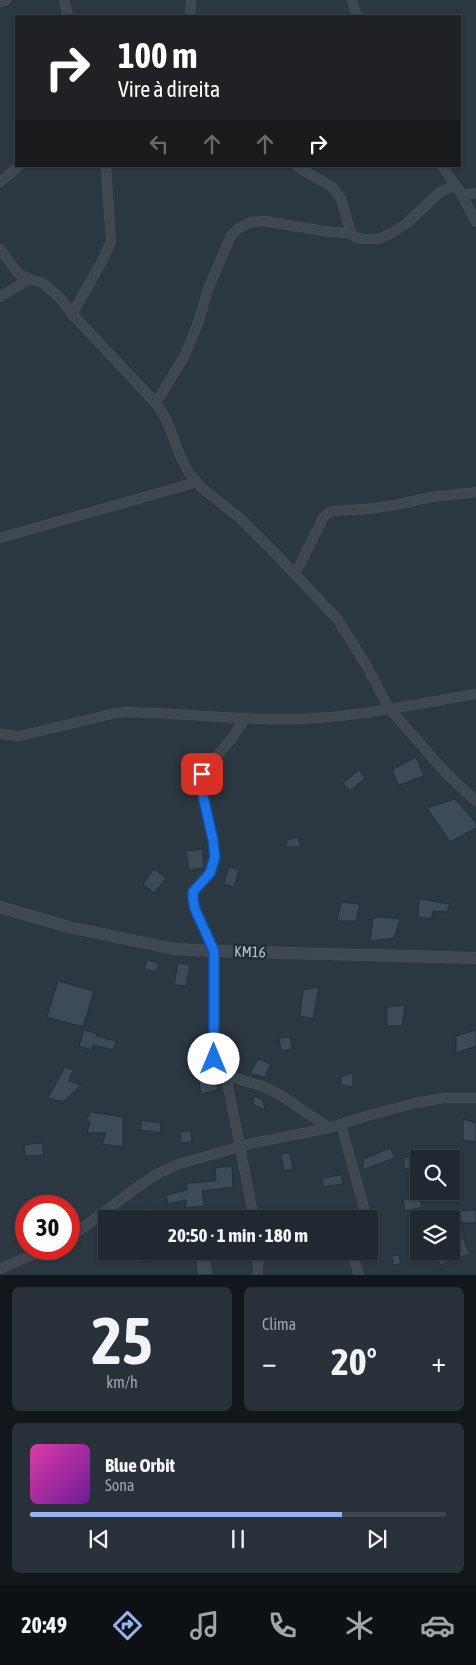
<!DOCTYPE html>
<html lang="pt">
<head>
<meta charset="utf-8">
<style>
  :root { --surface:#202931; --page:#283139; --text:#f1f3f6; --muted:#a2a6ab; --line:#3d454d; --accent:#95b2f1 }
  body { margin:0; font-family:"Asap Condensed",sans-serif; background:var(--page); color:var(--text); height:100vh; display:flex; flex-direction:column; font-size:19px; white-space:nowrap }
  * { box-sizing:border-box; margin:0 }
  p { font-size:16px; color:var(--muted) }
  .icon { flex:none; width:28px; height:28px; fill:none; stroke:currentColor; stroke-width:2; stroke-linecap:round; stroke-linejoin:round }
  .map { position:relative; height:1275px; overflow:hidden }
  .panel { display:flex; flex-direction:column; gap:12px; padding:12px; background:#12171b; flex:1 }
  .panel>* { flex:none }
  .banner { position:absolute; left:15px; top:15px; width:446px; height:152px; border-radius:0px; box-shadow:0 1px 4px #0004,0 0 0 1px var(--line); background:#202124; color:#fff; overflow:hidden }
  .tools { position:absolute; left:410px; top:1150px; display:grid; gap:10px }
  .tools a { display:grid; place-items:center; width:50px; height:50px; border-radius:0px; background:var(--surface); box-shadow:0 1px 4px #0004,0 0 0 1px var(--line); font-size:25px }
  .speed { position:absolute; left:15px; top:1195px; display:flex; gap:10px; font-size:25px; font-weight:700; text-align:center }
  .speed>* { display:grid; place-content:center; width:65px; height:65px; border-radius:50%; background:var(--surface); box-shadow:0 1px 4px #0004,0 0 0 1px var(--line); line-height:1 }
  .speed .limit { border:8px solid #d22; background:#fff; color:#111 }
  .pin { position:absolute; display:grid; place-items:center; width:42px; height:42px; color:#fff; margin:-21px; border-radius:10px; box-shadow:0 2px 8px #0006 }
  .me { position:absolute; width:55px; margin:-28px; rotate:0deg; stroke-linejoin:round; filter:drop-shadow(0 0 4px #0008) }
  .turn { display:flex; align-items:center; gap:18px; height:105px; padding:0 20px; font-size:22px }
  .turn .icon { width:65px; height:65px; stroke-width:2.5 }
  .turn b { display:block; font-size:35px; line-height:42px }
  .lanes { display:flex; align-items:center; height:48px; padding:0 20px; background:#0003; justify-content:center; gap:25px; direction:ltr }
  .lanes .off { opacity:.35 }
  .big { font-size:38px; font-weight:700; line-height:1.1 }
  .panel .card { flex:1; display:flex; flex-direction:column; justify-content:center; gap:8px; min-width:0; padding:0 18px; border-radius:8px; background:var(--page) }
  .panel .dial { align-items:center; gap:0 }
  .dial b { font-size:65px; line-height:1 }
  .song { display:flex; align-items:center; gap:15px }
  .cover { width:60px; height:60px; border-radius:8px; background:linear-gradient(135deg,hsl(320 70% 55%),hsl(280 70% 35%)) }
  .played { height:5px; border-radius:2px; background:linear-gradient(90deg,var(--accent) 75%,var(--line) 75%) }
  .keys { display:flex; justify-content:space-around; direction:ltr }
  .heat { display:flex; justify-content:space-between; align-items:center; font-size:28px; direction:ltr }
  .panel .tiles { flex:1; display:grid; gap:12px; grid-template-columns:1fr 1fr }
  .card:last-child { grid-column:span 2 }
  .trip { position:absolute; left:98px; top:1210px; width:280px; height:50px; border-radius:0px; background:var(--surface); box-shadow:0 1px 4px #0004,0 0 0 1px var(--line); font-weight:700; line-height:50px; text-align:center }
  .dock { display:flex; height:80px; justify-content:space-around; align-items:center; background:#0d1014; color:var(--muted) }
  .dock .icon { width:35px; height:35px }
  .dock .active { color:var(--accent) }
  .dock b { font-size:22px; color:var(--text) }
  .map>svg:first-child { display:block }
  .building { fill:#3d4b57; stroke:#252f39 }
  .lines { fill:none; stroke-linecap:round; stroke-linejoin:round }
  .minor-casing { stroke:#4b545e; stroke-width:10 }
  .tertiary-casing { stroke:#4b545e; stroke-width:12 }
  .minor { stroke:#3f4851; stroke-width:9 }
  .tertiary { stroke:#3f4851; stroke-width:11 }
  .route-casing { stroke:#114b97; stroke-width:12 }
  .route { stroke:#1a73e8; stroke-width:9 }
  .labels { text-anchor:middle; stroke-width:5; stroke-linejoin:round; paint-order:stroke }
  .street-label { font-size:15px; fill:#bcc3cb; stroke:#232d37 }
</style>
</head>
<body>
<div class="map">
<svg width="476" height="1275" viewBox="0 0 476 1275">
  <rect width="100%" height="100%" fill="#2b3741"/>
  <g class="building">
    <path d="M416,757L424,776L399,785L392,770Z"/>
    <path d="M359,770L365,778L350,791L343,783Z"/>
    <path d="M455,799L476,823V828L450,842L427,808Z"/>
    <path d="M298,837L300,846L286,848L287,840Z"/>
    <path d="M202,849L204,868L189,870L186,851Z"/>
    <path d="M229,867L239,870L234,887L224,884Z"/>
    <path d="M154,869L166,878L154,893L143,884Z"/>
    <path d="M419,899L450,904L447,912L433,911L431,919L418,917Z"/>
    <path d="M341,902L360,904L356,921H337Z"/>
    <path d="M381,917L400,919L394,938L370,941L373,918Z"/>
    <path d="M147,960L159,963L156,972L144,969Z"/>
    <path d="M178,963L190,965L186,986L174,985Z"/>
    <path d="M58,981L94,991L83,1027L47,1017Z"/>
    <path d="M319,987L313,1019L300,1016L303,990Z"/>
    <path d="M405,1005L402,1026H387V1007Z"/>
    <path d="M84,1030L97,1034L96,1036L116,1041L114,1050L93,1045L92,1050L79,1046Z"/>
    <path d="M476,1030V1046L456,1053V1036Z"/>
    <path d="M290,1037L292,1049L281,1051L279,1038Z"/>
    <path d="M258,1059L271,1064L265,1077L250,1074Z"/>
    <path d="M65,1067L73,1070L69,1081L81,1085L63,1102L48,1098Z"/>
    <path d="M353,1073V1087L341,1085V1076Z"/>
    <path d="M214,1075L218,1090L201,1094L198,1076Z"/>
    <path d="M254,1096L263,1100L265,1110L253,1104Z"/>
    <path d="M90,1112L123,1117V1147L102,1144L106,1133H87L90,1122L86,1121Z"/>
    <path d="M463,1119L476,1123V1142L463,1140Z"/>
    <path d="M142,1120L161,1123L160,1133L140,1130Z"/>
    <path d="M191,1130L192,1142L181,1143L180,1132Z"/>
    <path d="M42,1143L44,1155L25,1156L24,1145Z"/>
    <path d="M390,1148L395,1158L362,1170L364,1159Z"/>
    <path d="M290,1153L293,1169L284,1171L281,1154Z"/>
    <path d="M418,1154V1166L404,1169V1158Z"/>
    <path d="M232,1166L233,1187L202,1191L204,1206L185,1208L186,1200L168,1204L166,1195L187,1190V1183L216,1181L215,1168Z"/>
    <path d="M341,1175L343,1184L323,1187L322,1178Z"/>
    <path d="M420,1197L422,1207L405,1211L403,1200Z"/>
    <path d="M149,1207L155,1219H122Z"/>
    <path d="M358,1210L360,1219H335V1216Z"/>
    <path d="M476,1210V1223H462V1220L451,1223V1211Z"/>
    <path d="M463,1237L468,1251L473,1252L440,1265L436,1251H451V1240Z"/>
    <path d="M148,1251L150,1261L140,1262V1252Z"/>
    <path d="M210,1255L214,1275H197L196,1258Z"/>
    <path d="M399,1255L401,1264L393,1265L392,1256Z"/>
  </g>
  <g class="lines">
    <g class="minor-casing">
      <g id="minor">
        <path d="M64,0L68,16"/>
        <path d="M352,0L357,16"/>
        <path d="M0,2L6,0"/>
        <path d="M190,16L191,0"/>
        <path d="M297,166L333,188L341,199L351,233"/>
        <path d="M442,166L462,195L476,222"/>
        <path d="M0,182L19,166"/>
        <path d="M462,195L476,193"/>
        <path d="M0,249L18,273L29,279L43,283L61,299L72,314L156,403L166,419L181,458L189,473L203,489L240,518L277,555L338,620L366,665L389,708L444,771L476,801"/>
        <path d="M0,297L29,279"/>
        <path d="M72,314L101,263L111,242L106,166"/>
        <path d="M156,403L185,355L198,323L208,289L224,252L231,236L239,228L251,222L264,221L330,232L351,233L355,237L362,239H378L394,232L408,222L440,192L455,185"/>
        <path d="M0,538L197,482"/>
        <path d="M295,574L323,518L327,514L333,511L368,509L395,505L431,497L476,492"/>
        <path d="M245,718L232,738L202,774L200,779L213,840L215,857L210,873L193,892V898L195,909L214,951V1059L216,1068L222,1074L262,1086L279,1094L329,1128"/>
        <path d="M0,734L20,736L116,713L127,712C184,713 242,721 299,719C358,717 417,704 476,694"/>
        <path d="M226,1075L254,1219"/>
        <path d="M341,1124L367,1219"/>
        <path d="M369,1225L372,1239V1243L369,1245"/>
        <path d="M69,1238L139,1186L157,1174L179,1164L253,1143L329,1128L363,1117L415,1103L444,1098H476"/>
        <path d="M258,1251V1275"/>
        <path d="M351,1251L359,1275"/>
        <path d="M0,1269L45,1249"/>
      </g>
    </g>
    <g class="tertiary-casing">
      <path id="tertiary" d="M0,907L69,927L174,949L214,951L476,958"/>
    </g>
    <use href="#minor" class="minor"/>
    <use href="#tertiary" class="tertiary"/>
  </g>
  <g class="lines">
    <g class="route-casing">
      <path id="route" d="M202,774L200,783L213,840L215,857L210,873L193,892V898L195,909L214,951V1059"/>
    </g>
    <use href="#route" class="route"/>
  </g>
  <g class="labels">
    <g class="street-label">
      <text transform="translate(250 952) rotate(2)" y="5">KM16</text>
    </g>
  </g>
</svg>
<div class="tools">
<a><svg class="icon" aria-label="search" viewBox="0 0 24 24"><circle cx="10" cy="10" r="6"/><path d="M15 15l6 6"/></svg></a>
<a><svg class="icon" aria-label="layers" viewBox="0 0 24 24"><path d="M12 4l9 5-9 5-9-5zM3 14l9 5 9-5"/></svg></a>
</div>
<div class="speed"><div class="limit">30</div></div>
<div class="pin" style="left:202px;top:774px;background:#d93025"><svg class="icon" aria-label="arrive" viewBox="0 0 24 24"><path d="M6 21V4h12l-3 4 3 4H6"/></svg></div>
<svg class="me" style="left:214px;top:1059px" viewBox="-20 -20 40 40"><circle r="19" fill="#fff"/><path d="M0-13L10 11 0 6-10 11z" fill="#1a73e8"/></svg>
<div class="trip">20:50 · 1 min · 180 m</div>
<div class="banner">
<div class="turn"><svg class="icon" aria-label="right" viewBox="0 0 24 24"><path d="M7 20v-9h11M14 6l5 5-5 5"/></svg><div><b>100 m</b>Vire à direita</div></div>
<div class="lanes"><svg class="icon off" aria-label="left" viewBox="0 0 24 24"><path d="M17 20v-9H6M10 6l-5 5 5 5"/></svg><svg class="icon off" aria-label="ahead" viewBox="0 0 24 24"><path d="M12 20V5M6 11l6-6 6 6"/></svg><svg class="icon off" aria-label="ahead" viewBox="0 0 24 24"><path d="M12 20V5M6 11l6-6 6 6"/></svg><svg class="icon" aria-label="right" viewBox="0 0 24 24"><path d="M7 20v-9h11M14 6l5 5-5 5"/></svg></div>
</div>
</div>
<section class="panel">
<div class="tiles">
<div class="card dial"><b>25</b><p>km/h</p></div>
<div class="card"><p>Clima</p>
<div class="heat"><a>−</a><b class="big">20°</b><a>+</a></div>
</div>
<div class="card">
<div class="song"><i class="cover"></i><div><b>Blue Orbit</b><p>Sona</p></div></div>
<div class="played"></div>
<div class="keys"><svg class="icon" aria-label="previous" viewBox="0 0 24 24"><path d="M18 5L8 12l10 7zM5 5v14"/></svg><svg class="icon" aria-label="pause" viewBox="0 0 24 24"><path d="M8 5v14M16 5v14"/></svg><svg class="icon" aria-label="next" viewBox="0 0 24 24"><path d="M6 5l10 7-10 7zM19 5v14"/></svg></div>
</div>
</div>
</section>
<nav class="dock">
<b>20:49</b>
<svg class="icon active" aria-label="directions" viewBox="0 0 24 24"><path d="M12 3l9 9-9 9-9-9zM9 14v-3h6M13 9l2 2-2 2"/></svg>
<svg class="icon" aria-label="music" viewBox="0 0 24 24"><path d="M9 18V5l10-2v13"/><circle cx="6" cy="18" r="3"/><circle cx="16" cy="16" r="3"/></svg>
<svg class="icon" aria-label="phone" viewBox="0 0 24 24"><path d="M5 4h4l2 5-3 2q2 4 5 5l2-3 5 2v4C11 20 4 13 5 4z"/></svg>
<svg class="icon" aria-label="climate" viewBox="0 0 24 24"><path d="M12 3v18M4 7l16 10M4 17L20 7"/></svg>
<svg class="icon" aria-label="car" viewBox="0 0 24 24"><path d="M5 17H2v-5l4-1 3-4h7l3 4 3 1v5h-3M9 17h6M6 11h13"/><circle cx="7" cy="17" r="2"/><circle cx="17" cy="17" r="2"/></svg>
</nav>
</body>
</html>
